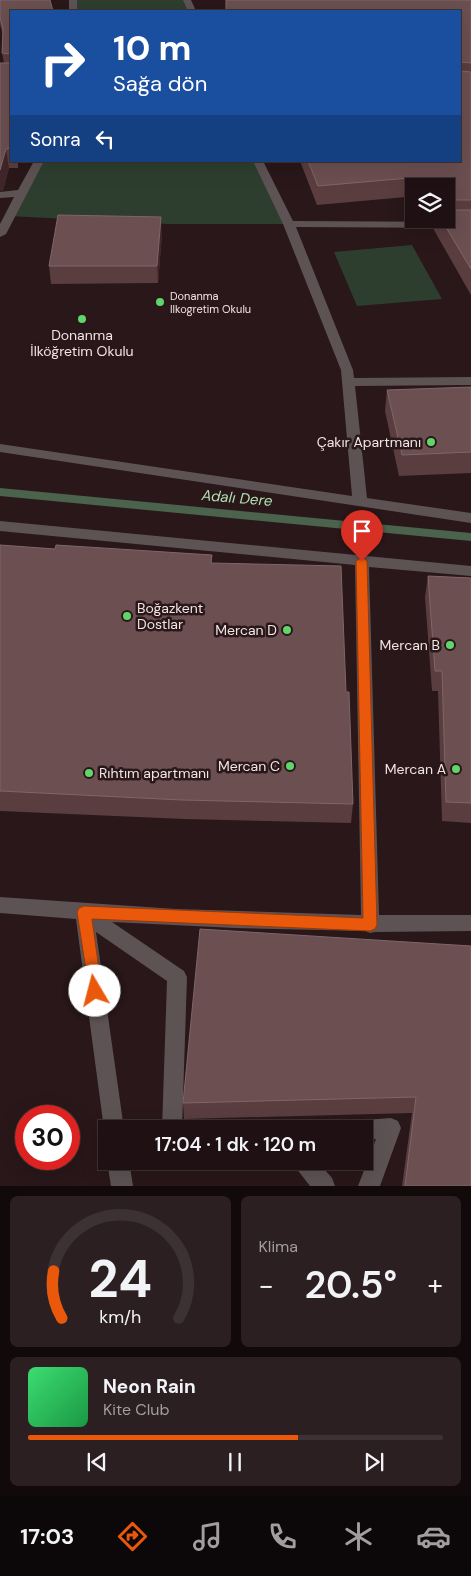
<!DOCTYPE html>
<html lang="tr">
<head>
<meta charset="utf-8">
<style>
  :root { --surface:#1f1113; --page:#2c1f21; --text:#f1f3f6; --muted:#a19da0; --line:#3c3133; --accent:#ea580c }
  body { margin:0; font-family:"DM Sans",sans-serif; background:var(--page); color:var(--text); height:100vh; display:flex; flex-direction:column; font-size:19px; white-space:nowrap }
  * { box-sizing:border-box; margin:0 }
  p { font-size:16px; color:var(--muted) }
  .icon { flex:none; width:28px; height:28px; fill:none; stroke:currentColor; stroke-width:2; stroke-linecap:round; stroke-linejoin:round }
  .map { position:relative; height:1186px; overflow:hidden }
  .panel { display:flex; flex-direction:column; gap:10px; padding:10px; background:#11090a; flex:1 }
  .panel>* { flex:none }
  .guide { position:absolute; left:10px; top:10px; width:451px; height:152px; border-radius:0px; box-shadow:0 5px 20px #0002,0 0 0 1px var(--line); background:#1a4fa0; color:#fff; overflow:hidden }
  .tools { position:absolute; left:405px; top:178px; display:grid; gap:10px }
  .tools a { display:grid; place-items:center; width:50px; height:50px; border-radius:0px; background:var(--surface); box-shadow:0 5px 20px #0002,0 0 0 1px var(--line); font-size:25px }
  .speed { position:absolute; left:15px; top:1105px; display:flex; gap:10px; font-size:25px; font-weight:700; text-align:center }
  .speed>* { display:grid; place-content:center; width:65px; height:65px; border-radius:50%; background:var(--surface); box-shadow:0 5px 20px #0002,0 0 0 1px var(--line); line-height:1 }
  .speed .limit { border:8px solid #d22; background:#fff; color:#111 }
  .pin { position:absolute; display:grid; place-items:center; width:42px; height:42px; color:#fff; margin:-51px -21px; border-radius:50% 50% 50% 0; rotate:-45deg; box-shadow:0 0 5px #0007 }
  .pin .icon { rotate:45deg }
  .me { position:absolute; width:55px; margin:-28px; rotate:352deg; stroke-linejoin:round; filter:drop-shadow(0 0 4px #0008) }
  .turn { display:flex; align-items:center; gap:18px; height:105px; padding:0 20px; font-size:22px }
  .turn .icon { width:65px; height:65px; stroke-width:2.5 }
  .turn b { display:block; font-size:35px; line-height:42px }
  .then { display:flex; align-items:center; height:48px; padding:0 20px; background:#0003; gap:10px; font-size:19px }
  .big { font-size:38px; font-weight:600; line-height:1.1 }
  .panel .tile { flex:1; display:flex; flex-direction:column; justify-content:center; gap:8px; min-width:0; padding:0 18px; border-radius:8px; background:var(--page) }
  .panel .dial { align-items:center; gap:0 }
  .dial svg { height:130px; overflow:visible; fill:none; stroke:var(--line); stroke-width:7; stroke-linecap:round; text-anchor:middle }
  .dial text { fill:var(--text); stroke:none }
  .song { display:flex; align-items:center; gap:15px }
  .cover { width:60px; height:60px; border-radius:8px; background:linear-gradient(135deg,hsl(140 70% 55%),hsl(140 70% 35%)) }
  .played { height:5px; border-radius:2px; background:linear-gradient(90deg,var(--accent) 65%,var(--line) 65%) }
  .keys { display:flex; justify-content:space-around; direction:ltr }
  .heat { display:flex; justify-content:space-between; align-items:center; font-size:28px; direction:ltr }
  .panel .tiles { flex:1; display:grid; gap:10px; grid-template-columns:1fr 1fr }
  .tile:last-child { grid-column:span 2 }
  .trip { position:absolute; left:98px; top:1120px; width:275px; height:50px; border-radius:0px; background:var(--surface); box-shadow:0 5px 20px #0002,0 0 0 1px var(--line); font-weight:600; line-height:50px; text-align:center }
  .dock { display:flex; height:80px; justify-content:space-around; align-items:center; background:#0c0708; color:var(--muted) }
  .dock .icon { width:35px; height:35px }
  .dock .current { color:var(--accent) }
  .dock b { font-size:22px; color:var(--text) }
  .map>svg:first-child { display:block }
  .green { fill:#2d3e2e }
  .lines { fill:none; stroke-linecap:round; stroke-linejoin:round }
  .stream { fill:#4b624c; fill-rule:evenodd }
  .minor { fill:#5d5354; fill-rule:evenodd }
  .wall { fill:#5a3d3f }
  .shaded-wall { fill:#402629 }
  .building { fill:#6b4f51; stroke:#806668 }
  .route { fill:#ea580c; stroke:#983908 }
  .poi-dot { fill:#60d56a; stroke:#291719; stroke-width:2 }
  .labels { text-anchor:middle; stroke-width:5; stroke-linejoin:round; paint-order:stroke }
  .far-poi-label { font-size:11px; fill:#f1e4e5; stroke:#291719; text-anchor:start }
  .poi-label { font-size:14px; fill:#f1e4e5; stroke:#291719; text-anchor:end }
  .water-label { font-size:15px; font-style:italic; fill:#b3dfb4; stroke:#291719 }
</style>
</head>
<body>
<div class="map">
<svg width="471" height="1186" viewBox="0 0 471 1186">
  <rect width="100%" height="100%" fill="#291719"/>
  <g class="green">
    <path d="M73,0H187L191,11H73Z"/>
    <path d="M39,161H258L289,224H167L8,216Z"/>
    <path d="M412,245L442,299L357,306L334,252Z"/>
  </g>
  <g class="lines">
    <path class="stream" d="M0,488L471,533V541L0,496Z"/>
    <g class="minor">
      <rect x="69" y="0" width="8" height="11"/>
      <path d="M183,0H191L196,11H188Z"/>
      <path d="M34,161H44L6,234L0,237V224L14,197L0,198V192L18,190Z"/>
      <path d="M253,161H263L293,221L471,222V228L296,227L353,370L354,378L471,377V385L355,386L367,498L471,513V523L0,452V444L352,496L341,370L283,224Z"/>
      <path d="M0,521L471,566V576L369,567L379,915H471V931L375,932L370,933L365,931L235,928L112,922L184,971L187,977L182,1129H162L167,981L96,932L124,1129H106V1135L104,1129L76,919L0,913V897L176,909L361,915L355,565L0,531Z"/>
      <path d="M391,1118L398,1121L401,1128L380,1186H358L376,1139L364,1140V1129H354L357,1123L364,1120Z"/>
      <path d="M107,1161H129L133,1186H111Z"/>
      <path d="M293,1161H317L332,1178L335,1186H310L296,1168Z"/>
    </g>
  </g>
  <g class="wall">
    <path d="M0,0L11,11V161H18V168H9L3,190L0,191V63H4L2,53L3,36L0,24Z"/>
    <path d="M471,0V295L434,230L435,220H428V219H446V186H414V207L412,208L406,197L317,205L300,161H460V11Z"/>
    <path d="M162,234L158,283L51,284L49,266Z"/>
    <path d="M471,387V473L399,476L385,411L387,390Z"/>
    <path d="M0,545L212,563L346,692L353,804L351,823L184,819L0,811Z"/>
    <path d="M428,576L471,578V823L442,821L438,691H432L425,597Z"/>
    <path d="M471,946V1186H402L412,1113L184,1119L183,1103Z"/>
  </g>
  <g class="shaded-wall">
    <path d="M6,149L9,168L3,190L0,191V170Z"/>
    <path d="M414,195V207L412,208Z"/>
    <path d="M161,217L162,234L158,283L157,266Z"/>
  </g>
  <g class="building">
    <path d="M0,0H50L53,11H11V148L6,149L0,170V63H10V54L2,53L3,29L0,17Z"/>
    <path d="M226,0H471V63L461,62V71L471,72V200H446V186L414,187L409,178L318,186L308,161H460V11H226Z"/>
    <path d="M446,210H471V269L441,219H446Z"/>
    <path d="M58,215L161,217L157,266H49Z"/>
    <path d="M471,387V452L402,455L387,390Z"/>
    <path d="M0,545L55,549L56,545L212,555L211,563L341,566L346,692H349L353,804L182,800L0,791Z"/>
    <path d="M428,576L471,578V803L446,802L442,671H435Z"/>
    <path d="M200,929L471,946V1186H405L416,1097L183,1103Z"/>
  </g>
  <path class="route" d="M362,557L367,561L377,925L375,929L370,931L92,919L102,991L100,996L95,998L90,996L77,912L79,908L84,906L363,918L356,561Z"/>
  <g class="poi-dot">
    <circle cx="160" cy="302" r="5"/>
    <circle cx="82" cy="319" r="5"/>
    <circle cx="431" cy="442" r="5"/>
    <circle cx="127" cy="616" r="5"/>
    <circle cx="287" cy="630" r="5"/>
    <circle cx="450" cy="645" r="5"/>
    <circle cx="290" cy="766" r="5"/>
    <circle cx="456" cy="769" r="5"/>
    <circle cx="89" cy="773" r="5"/>
  </g>
  <g class="labels">
    <g class="far-poi-label">
      <text x="170" y="300">Donanma<tspan x="170" dy="13">Ilkogretim Okulu</tspan></text>
    </g>
    <g class="poi-label">
      <text x="82" y="340" text-anchor="middle">Donanma<tspan x="82" dy="16">İlköğretim Okulu</tspan></text>
      <text x="421" y="447">Çakır Apartmanı</text>
      <text x="137" y="613" text-anchor="start">Boğazkent<tspan x="137" dy="16">Dostlar</tspan></text>
      <text x="277" y="635">Mercan D</text>
      <text x="440" y="650">Mercan B</text>
      <text x="280" y="771">Mercan C</text>
      <text x="446" y="774">Mercan A</text>
      <text x="99" y="778" text-anchor="start">Rıhtım apartmanı</text>
    </g>
    <g class="water-label">
      <text transform="translate(237 498) rotate(5)" y="5">Adalı Dere</text>
    </g>
  </g>
</svg>
<div class="tools">
<a><svg class="icon" aria-label="layers" viewBox="0 0 24 24"><path d="M12 4l9 5-9 5-9-5zM3 14l9 5 9-5"/></svg></a>
</div>
<div class="speed"><div class="limit">30</div></div>
<div class="pin" style="left:362px;top:561px;background:#d93025"><svg class="icon" aria-label="arrive" viewBox="0 0 24 24"><path d="M6 21V4h12l-3 4 3 4H6"/></svg></div>
<svg class="me" style="left:95px;top:991px" viewBox="-20 -20 40 40"><circle r="19" fill="#fff"/><path d="M0-13L10 11 0 6-10 11z" fill="#ea580c"/></svg>
<div class="trip">17:04 · 1 dk · 120 m</div>
<div class="guide">
<div class="turn"><svg class="icon" aria-label="right" viewBox="0 0 24 24"><path d="M7 20v-9h11M14 6l5 5-5 5"/></svg><div><b>10 m</b>Sağa dön</div></div>
<div class="then">Sonra<svg class="icon" aria-label="left" viewBox="0 0 24 24"><path d="M17 20v-9H6M10 6l-5 5 5 5"/></svg></div>
</div>
</div>
<section class="panel">
<div class="tiles">
<div class="tile dial"><svg viewBox="0 0 100 80">
<path d="M14 69A42 42 0 1 1 86 69"/>
<path d="M14 69A42 42 0 0 1 9 40" stroke="#ea580c"/>
<text x="50" y="56" font-size="32" font-weight="700">24</text>
<text x="50" y="72" font-size="11">km/h</text>
</svg></div>
<div class="tile"><p>Klima</p>
<div class="heat"><a>−</a><b class="big">20.5°</b><a>+</a></div>
</div>
<div class="tile">
<div class="song"><i class="cover"></i><div><b>Neon Rain</b><p>Kite Club</p></div></div>
<div class="played"></div>
<div class="keys"><svg class="icon" aria-label="previous" viewBox="0 0 24 24"><path d="M18 5L8 12l10 7zM5 5v14"/></svg><svg class="icon" aria-label="pause" viewBox="0 0 24 24"><path d="M8 5v14M16 5v14"/></svg><svg class="icon" aria-label="next" viewBox="0 0 24 24"><path d="M6 5l10 7-10 7zM19 5v14"/></svg></div>
</div>
</div>
</section>
<nav class="dock">
<b>17:03</b>
<svg class="icon current" aria-label="directions" viewBox="0 0 24 24"><path d="M12 3l9 9-9 9-9-9zM9 14v-3h6M13 9l2 2-2 2"/></svg>
<svg class="icon" aria-label="music" viewBox="0 0 24 24"><path d="M9 18V5l10-2v13"/><circle cx="6" cy="18" r="3"/><circle cx="16" cy="16" r="3"/></svg>
<svg class="icon" aria-label="phone" viewBox="0 0 24 24"><path d="M5 4h4l2 5-3 2q2 4 5 5l2-3 5 2v4C11 20 4 13 5 4z"/></svg>
<svg class="icon" aria-label="climate" viewBox="0 0 24 24"><path d="M12 3v18M4 7l16 10M4 17L20 7"/></svg>
<svg class="icon" aria-label="car" viewBox="0 0 24 24"><path d="M5 17H2v-5l4-1 3-4h7l3 4 3 1v5h-3M9 17h6M6 11h13"/><circle cx="7" cy="17" r="2"/><circle cx="17" cy="17" r="2"/></svg>
</nav>
</body>
</html>
